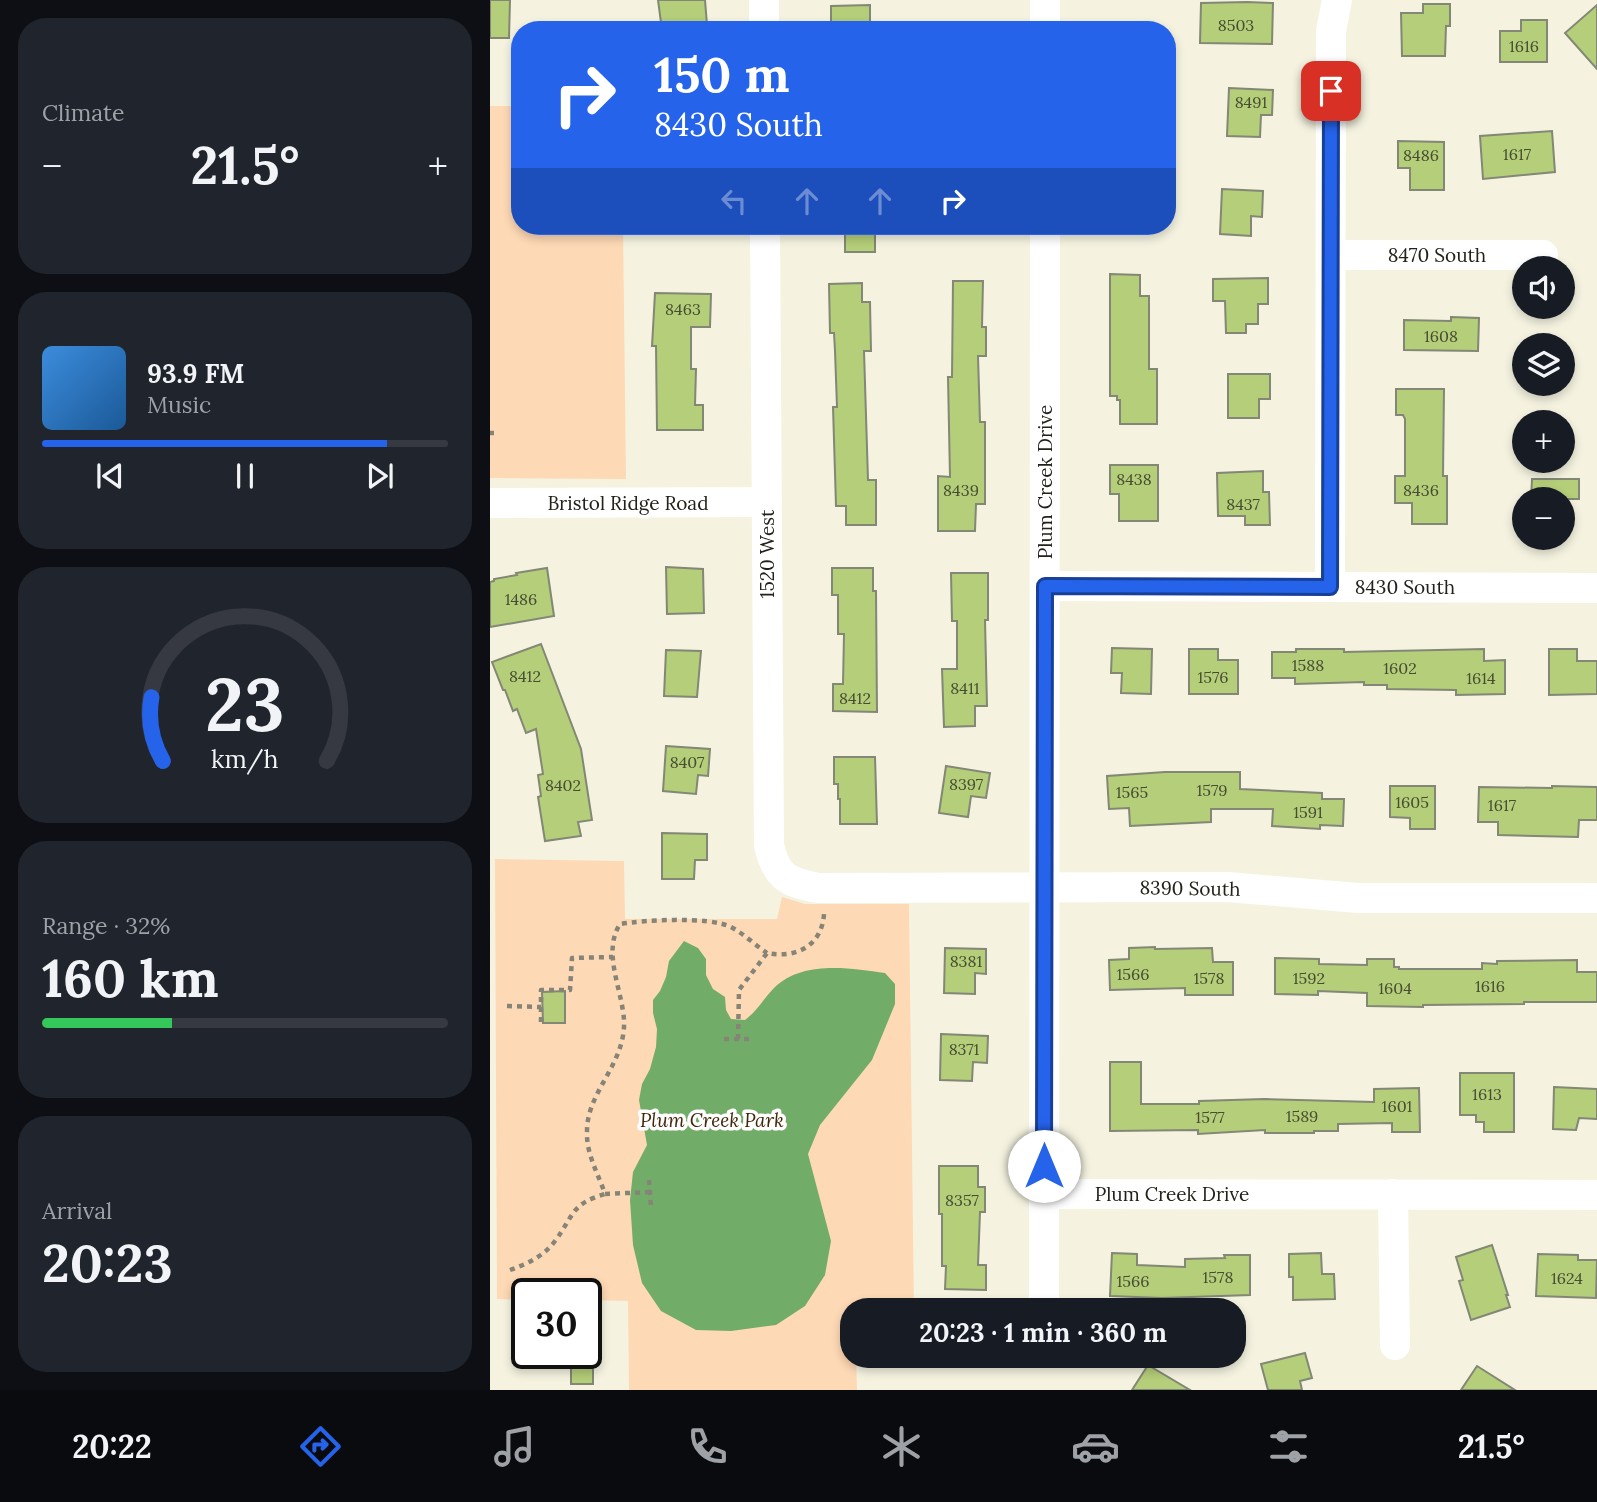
<!DOCTYPE html>
<html lang="en">
<head>
<meta charset="utf-8">
<style>
  :root { --surface:#171b24; --page:#20242c; --text:#f1f3f6; --muted:#9ea1a6; --line:#363941; --accent:#2563eb }
  body { margin:0; font-family:Lora,serif; background:var(--page); color:var(--text); height:100vh; display:flex; flex-direction:column; font-size:26px; white-space:nowrap }
  * { box-sizing:border-box; margin:0 }
  p { font-size:23px; color:var(--muted) }
  .icon { flex:none; width:38px; height:38px; fill:none; stroke:currentColor; stroke-width:2; stroke-linecap:round; stroke-linejoin:round }
  .map { position:relative; flex:1; overflow:hidden }
  .details { display:flex; flex-direction:column; gap:18px; padding:18px; background:#0d0f14; width:490px }
  .details>* { flex:none }
  .hud { position:absolute; left:21px; top:21px; width:665px; height:214px; border-radius:28px; box-shadow:0 4px 10px #0003; background:#2563eb; color:#fff; overflow:hidden }
  .fabs { position:absolute; left:1022px; top:256px; display:grid; gap:14px }
  .fabs a { display:grid; place-items:center; width:63px; height:63px; border-radius:50%; background:var(--surface); box-shadow:0 4px 10px #0003; font-size:35px }
  .speed { position:absolute; left:21px; top:1278px; display:flex; gap:14px; font-size:35px; font-weight:700; text-align:center }
  .speed>* { display:grid; place-content:center; width:91px; height:91px; border-radius:50%; background:var(--surface); box-shadow:0 4px 10px #0003; line-height:1 }
  .speed .limit { border:4px solid #111; border-radius:10px; background:#fff; color:#111 }
  .pin { position:absolute; display:grid; place-items:center; width:60px; height:60px; color:#fff; margin:-30px; border-radius:14px; box-shadow:0 4px 10px #0006 }
  .me { position:absolute; width:77px; margin:-38px; rotate:0deg; stroke-linejoin:round; filter:drop-shadow(0 0 5px #0008) }
  .turn { display:flex; align-items:center; gap:24px; height:147px; padding:0 28px; font-size:32px }
  .turn .icon { width:91px; height:91px; stroke-width:2.5 }
  .turn b { display:block; font-size:49px; line-height:60px }
  .lanes { display:flex; align-items:center; height:66px; padding:0 28px; background:#0003; justify-content:center; gap:35px; direction:ltr }
  .lanes .off { opacity:.35 }
  .big { font-size:52px; font-weight:700; line-height:1.1 }
  .details .widget { flex:1; display:flex; flex-direction:column; justify-content:center; gap:10px; min-width:0; padding:0 24px; border-radius:28px; background:var(--page) }
  .details .dial { align-items:center; gap:0 }
  .dial svg { height:182px; overflow:visible; fill:none; stroke:var(--line); stroke-width:7; stroke-linecap:round; text-anchor:middle }
  .dial text { fill:var(--text); stroke:none }
  .song { display:flex; align-items:center; gap:21px }
  .cover { width:84px; height:84px; border-radius:10px; background:linear-gradient(135deg,hsl(210 70% 55%),hsl(210 70% 35%)) }
  .played { height:7px; border-radius:4px; background:linear-gradient(90deg,var(--accent) 85%,var(--line) 85%) }
  .keys { display:flex; justify-content:space-around; direction:ltr }
  .heat { display:flex; justify-content:space-between; align-items:center; font-size:38px; direction:ltr }
  .charge { height:10px; border-radius:5px; background:linear-gradient(90deg,#34c759 32%,var(--line) 0) }
  .trip { position:absolute; left:350px; top:1298px; width:406px; height:70px; border-radius:28px; background:var(--surface); box-shadow:0 4px 10px #0003; font-weight:700; line-height:70px; text-align:center }
  .tabs { display:flex; height:112px; justify-content:space-around; align-items:center; background:#090b0e; color:var(--muted) }
  .tabs .icon { width:49px; height:49px }
  .tabs .active { color:var(--accent) }
  .tabs b { font-size:32px; color:var(--text) }
  main { display:flex; flex:1; min-height:0 }
  .map>svg:first-child { display:block }
  .green { fill:#fed9b5 }
  .water { fill:#72ac69 }
  .building { fill:#b5ce79; stroke:#828776; stroke-width:2 }
  .lines { fill:none; stroke-linecap:round; stroke-linejoin:round }
  .path { stroke:#868477; stroke-width:4.5; stroke-dasharray:5 5; stroke-linecap:butt }
  .minor { stroke:#fff; stroke-width:30 }
  .route-casing { stroke:#184099; stroke-width:18 }
  .route { stroke:#2563eb; stroke-width:12 }
  .labels { text-anchor:middle; stroke-width:7; stroke-linejoin:round; paint-order:stroke }
  .number-label { font-size:16px; fill:#474c32 }
  .street-label { font-size:19px; fill:#22211a; stroke:#fff }
  .park-label { font-size:19px; font-style:italic; fill:#42280a; stroke:#fff }
</style>
</head>
<body>
<main>
<section class="details">
<div class="widget"><p>Climate</p>
<div class="heat"><a>−</a><b class="big">21.5°</b><a>+</a></div>
</div>
<div class="widget">
<div class="song"><i class="cover"></i><div><b>93.9 FM</b><p>Music</p></div></div>
<div class="played"></div>
<div class="keys"><svg class="icon" aria-label="previous" viewBox="0 0 24 24"><path d="M18 5L8 12l10 7zM5 5v14"/></svg><svg class="icon" aria-label="pause" viewBox="0 0 24 24"><path d="M8 5v14M16 5v14"/></svg><svg class="icon" aria-label="next" viewBox="0 0 24 24"><path d="M6 5l10 7-10 7zM19 5v14"/></svg></div>
</div>
<div class="widget dial"><svg viewBox="0 0 100 80">
<path d="M14 69A42 42 0 1 1 86 69"/>
<path d="M14 69A42 42 0 0 1 9 41" stroke="#2563eb"/>
<text x="50" y="56" font-size="32" font-weight="700">23</text>
<text x="50" y="72" font-size="11">km/h</text>
</svg></div>
<div class="widget"><p>Range · 32%</p><b class="big">160 km</b><div class="charge"></div></div>
<div class="widget"><p>Arrival</p><b class="big">20:23</b></div>
</section>
<div class="map">
<svg width="1107" height="1390" viewBox="0 0 1107 1390">
  <rect width="100%" height="100%" fill="#f5f3e0"/>
  <g class="green">
    <path d="M0,106H30V226H133L136,479L0,478Z"/>
    <path d="M5,859L134,861L135,919H287L292,897L315,904H419L424,1311H362V1356H366L367,1390H139L138,1301L96,1300V1293H37V1300L7,1299Z"/>
  </g>
  <path class="water" d="M194,941L208,948L216,959V975L223,989L235,997L236,1010L241,1019L255,1020C269,1009 273,999 284,988C312,960 360,968 395,973L405,984V1004L382,1060L330,1125L318,1154L341,1241L335,1275L315,1306L286,1325L241,1331L206,1330L171,1311L152,1283L143,1245L140,1200L143,1172L157,1145L149,1100L152,1084L160,1069L166,1047L167,1029L163,1013V1000L170,991L176,977L179,961Z"/>
  <g class="building">
    <path d="M0,0H20L19,38H0Z"/>
    <path d="M168,0H215L217,25L209,26V30H172Z"/>
    <path d="M757,2L783,3L782,44L710,43L711,3Z"/>
    <path d="M933,4H960V26H956L955,56H912L911,13H933Z"/>
    <path d="M380,5V30H341V6Z"/>
    <path d="M1107,5V69L1075,33Z"/>
    <path d="M1031,20H1057V62H1010V31H1031Z"/>
    <path d="M739,88L783,90L782,115H771L770,137L737,136Z"/>
    <path d="M1062,131L1065,172L993,179L990,136Z"/>
    <path d="M908,141L954,142V190H920V168H908Z"/>
    <path d="M732,189L773,191L772,217L761,216V236L730,234Z"/>
    <rect x="355" y="226" width="30" height="26"/>
    <path d="M620,274L650,275V296H659V369H667V424H630V400H627V396H620Z"/>
    <path d="M778,278V304H768V324H756V333H736L735,301H723V279Z"/>
    <path d="M463,281H493L492,327H496V356H488L490,422H495V504H486L485,531H448V476L460,477L458,377H462Z"/>
    <path d="M372,283V302H380L381,351H374L378,480H386V525H356V506H346L343,407H347L345,351L344,333H340L339,284Z"/>
    <path d="M165,293L221,294L220,327H201V369H206L205,405H213V430H167L166,346H162Z"/>
    <path d="M961,317L989,318L988,351L914,350V320L961,321Z"/>
    <path d="M738,374H780V399H769V418H738Z"/>
    <path d="M906,389H954L953,476H957V524H922V503H905V476H915V419L913,415H906Z"/>
    <path d="M620,465H668V521H629V494H620Z"/>
    <path d="M773,471V492H779L780,525H755V516H728L727,473Z"/>
    <path d="M1042,479H1089V499H1041Z"/>
    <path d="M176,567L213,569L214,613L177,614Z"/>
    <path d="M57,568L64,616L0,627V582L4,581V579L27,575L26,573Z"/>
    <path d="M342,568H383V591H386L387,712L343,711V684H353L354,634H348V595H342Z"/>
    <path d="M461,573H498V620H495L497,706H485V726L454,727L452,669H467V621H462Z"/>
    <path d="M51,644L91,749L102,820L88,822L91,836L55,841L48,797L51,796L48,775L53,774L46,729L36,733L27,709L23,711L15,690H13L2,662Z"/>
    <path d="M622,648L662,649L661,694L631,693L632,673H621Z"/>
    <path d="M699,649H728V660H748V694H699Z"/>
    <path d="M806,649H854V652L994,649V661L1015,660V694L966,695V690L897,689V685H874V682L805,684V678H782V652H806Z"/>
    <path d="M1059,649H1087V661H1107V694L1059,695Z"/>
    <path d="M176,650L211,651L207,697L174,696Z"/>
    <path d="M176,746L220,749L218,776L208,775L206,794L173,791Z"/>
    <path d="M344,757H385L387,824H350V799H348V784H344Z"/>
    <path d="M456,766L500,773L496,798L481,796L478,817L449,813Z"/>
    <path d="M675,772H750V789L832,793V799H854L853,826L830,825V829L782,826L783,809H721V822L640,826L639,808L619,809L617,776Z"/>
    <path d="M900,786H945V829H920V818L900,817Z"/>
    <path d="M1062,786L1107,787V820H1089L1088,837L1008,835V822H988L989,787L1062,788Z"/>
    <path d="M172,833L217,834V860H205L204,879H172Z"/>
    <path d="M665,947V949L722,948L723,962H743V995H695V988L620,990L619,960L639,959V948Z"/>
    <path d="M455,948L496,949V974L485,973V994L454,993Z"/>
    <path d="M785,958L829,959V964L877,965V959H904V967H909V969H992V963L1007,964V961L1087,960V972H1107V1002H1034V1004L933,1005V1007L877,1006V993L828,991V995L785,994Z"/>
    <path d="M75,991V1023H53L52,992Z"/>
    <path d="M451,1034L498,1036L497,1063L483,1062L482,1081L450,1080Z"/>
    <path d="M620,1062H651V1104H709V1101L775,1099L884,1102V1089L929,1088L930,1132H902V1123L848,1124V1131H824V1133H775V1130L708,1134V1130L620,1131Z"/>
    <path d="M970,1073H1024V1132H994V1122H986V1115H970Z"/>
    <path d="M1064,1087L1107,1089V1119L1089,1118L1086,1130L1063,1129Z"/>
    <path d="M449,1166H488V1187H495V1212H490L488,1265H496V1290L455,1289L456,1266H452V1214H449Z"/>
    <path d="M1002,1245L1018,1295H1016L1020,1307L981,1320L969,1281L973,1280L966,1257Z"/>
    <path d="M622,1253L647,1254V1265L695,1267V1259L735,1258L734,1255H760V1295L672,1298L620,1296Z"/>
    <path d="M831,1253L832,1274H844L845,1299L803,1300V1277H799V1254Z"/>
    <path d="M1048,1254L1088,1255V1260H1107L1106,1298L1046,1296Z"/>
    <rect x="81" y="1353" width="22" height="31"/>
    <path d="M815,1353L822,1378L810,1381L812,1390H778L771,1364Z"/>
    <path d="M658,1365L700,1390H642Z"/>
    <path d="M987,1366L1025,1390H971Z"/>
  </g>
  <g class="lines">
    <g class="path">
      <path d="M0,433H4"/>
      <path d="M17,1006L51,1007"/>
      <path d="M51,1022V990H80L82,958L123,957"/>
      <path d="M234,1039H262"/>
      <path d="M248,1039L249,990L277,953C307,959 332,945 334,914"/>
      <path d="M159,1180L161,1207"/>
      <path d="M160,1192L115,1194C108,1173 96,1154 97,1131C97,1091 136,1064 134,1020C132,989 112,952 130,924C154,920 219,916 241,927C254,934 265,945 277,953"/>
      <path d="M20,1270C37,1264 54,1256 65,1241C84,1216 80,1204 115,1194"/>
    </g>
    <g class="minor">
      <path d="M274,0V30"/>
      <path d="M555,0V30"/>
      <path d="M275,226L279,845C286,877 298,883 329,888L738,887L868,898H1107"/>
      <path d="M841,255H1053"/>
      <path d="M0,503L277,502"/>
      <path d="M555,586L1107,588"/>
      <path d="M840,587L841,31L847,0"/>
      <path d="M554,1194L1107,1195"/>
      <path d="M903,1194L905,1345"/>
      <path d="M554,1311L555,226"/>
    </g>
  </g>
  <g class="lines">
    <g class="route-casing">
      <path id="route" d="M554,1166L555,586L840,587L841,91"/>
    </g>
    <use href="#route" class="route"/>
  </g>
  <g class="labels">
    <g class="number-label">
      <text x="746" y="31">8503</text>
      <text x="1034" y="52">1616</text>
      <text x="761" y="108">8491</text>
      <text x="1027" y="160">1617</text>
      <text x="931" y="161">8486</text>
      <text x="193" y="315">8463</text>
      <text x="951" y="342">1608</text>
      <text x="644" y="485">8438</text>
      <text x="471" y="496">8439</text>
      <text x="931" y="496">8436</text>
      <text x="753" y="510">8437</text>
      <text x="31" y="605">1486</text>
      <text x="818" y="671">1588</text>
      <text x="910" y="674">1602</text>
      <text x="35" y="682">8412</text>
      <text x="723" y="683">1576</text>
      <text x="991" y="684">1614</text>
      <text x="475" y="694">8411</text>
      <text x="365" y="704">8412</text>
      <text x="197" y="768">8407</text>
      <text x="476" y="790">8397</text>
      <text x="73" y="791">8402</text>
      <text x="722" y="796">1579</text>
      <text x="642" y="798">1565</text>
      <text x="922" y="808">1605</text>
      <text x="1012" y="811">1617</text>
      <text x="818" y="818">1591</text>
      <text x="476" y="967">8381</text>
      <text x="643" y="980">1566</text>
      <text x="719" y="984">1578</text>
      <text x="819" y="984">1592</text>
      <text x="1000" y="992">1616</text>
      <text x="905" y="994">1604</text>
      <text x="474" y="1055">8371</text>
      <text x="997" y="1100">1613</text>
      <text x="907" y="1112">1601</text>
      <text x="812" y="1122">1589</text>
      <text x="720" y="1123">1577</text>
      <text x="472" y="1206">8357</text>
      <text x="728" y="1283">1578</text>
      <text x="1077" y="1284">1624</text>
      <text x="643" y="1287">1566</text>
    </g>
    <g class="street-label">
      <text x="947" y="262">8470 South</text>
      <text transform="translate(555 482) rotate(-90)" y="7">Plum Creek Drive</text>
      <text x="138" y="510">Bristol Ridge Road</text>
      <text transform="translate(277 554) rotate(-90)" y="7">1520 West</text>
      <text x="915" y="594">8430 South</text>
      <text transform="translate(700 888) rotate(1)" y="7">8390 South</text>
      <text x="682" y="1201">Plum Creek Drive</text>
    </g>
    <g class="park-label">
      <text x="222" y="1127">Plum Creek Park</text>
    </g>
  </g>
</svg>
<div class="fabs">
<a><svg class="icon" aria-label="sound" viewBox="0 0 24 24"><path d="M4 9h4l5-4v14l-5-4H4zM17 9q2 3 0 6"/></svg></a>
<a><svg class="icon" aria-label="layers" viewBox="0 0 24 24"><path d="M12 4l9 5-9 5-9-5zM3 14l9 5 9-5"/></svg></a>
<a>+</a>
<a>−</a>
</div>
<div class="speed"><div class="limit">30</div></div>
<div class="pin" style="left:841px;top:91px;background:#d93025"><svg class="icon" aria-label="arrive" viewBox="0 0 24 24"><path d="M6 21V4h12l-3 4 3 4H6"/></svg></div>
<svg class="me" style="left:554px;top:1166px" viewBox="-20 -20 40 40"><circle r="19" fill="#fff"/><path d="M0-13L10 11 0 6-10 11z" fill="#2563eb"/></svg>
<div class="trip">20:23 · 1 min · 360 m</div>
<div class="hud">
<div class="turn"><svg class="icon" aria-label="right" viewBox="0 0 24 24"><path d="M7 20v-9h11M14 6l5 5-5 5"/></svg><div><b>150 m</b>8430 South</div></div>
<div class="lanes"><svg class="icon off" aria-label="left" viewBox="0 0 24 24"><path d="M17 20v-9H6M10 6l-5 5 5 5"/></svg><svg class="icon off" aria-label="ahead" viewBox="0 0 24 24"><path d="M12 20V5M6 11l6-6 6 6"/></svg><svg class="icon off" aria-label="ahead" viewBox="0 0 24 24"><path d="M12 20V5M6 11l6-6 6 6"/></svg><svg class="icon" aria-label="right" viewBox="0 0 24 24"><path d="M7 20v-9h11M14 6l5 5-5 5"/></svg></div>
</div>
</div>
</main>
<nav class="tabs">
<b>20:22</b>
<svg class="icon active" aria-label="directions" viewBox="0 0 24 24"><path d="M12 3l9 9-9 9-9-9zM9 14v-3h6M13 9l2 2-2 2"/></svg>
<svg class="icon" aria-label="music" viewBox="0 0 24 24"><path d="M9 18V5l10-2v13"/><circle cx="6" cy="18" r="3"/><circle cx="16" cy="16" r="3"/></svg>
<svg class="icon" aria-label="phone" viewBox="0 0 24 24"><path d="M5 4h4l2 5-3 2q2 4 5 5l2-3 5 2v4C11 20 4 13 5 4z"/></svg>
<svg class="icon" aria-label="climate" viewBox="0 0 24 24"><path d="M12 3v18M4 7l16 10M4 17L20 7"/></svg>
<svg class="icon" aria-label="car" viewBox="0 0 24 24"><path d="M5 17H2v-5l4-1 3-4h7l3 4 3 1v5h-3M9 17h6M6 11h13"/><circle cx="7" cy="17" r="2"/><circle cx="17" cy="17" r="2"/></svg>
<svg class="icon" aria-label="filters" viewBox="0 0 24 24"><path d="M4 7h16M4 17h16"/><circle cx="9" cy="7" r="2"/><circle cx="15" cy="17" r="2"/></svg>
<b>21.5°</b>
</nav>
</body>
</html>
